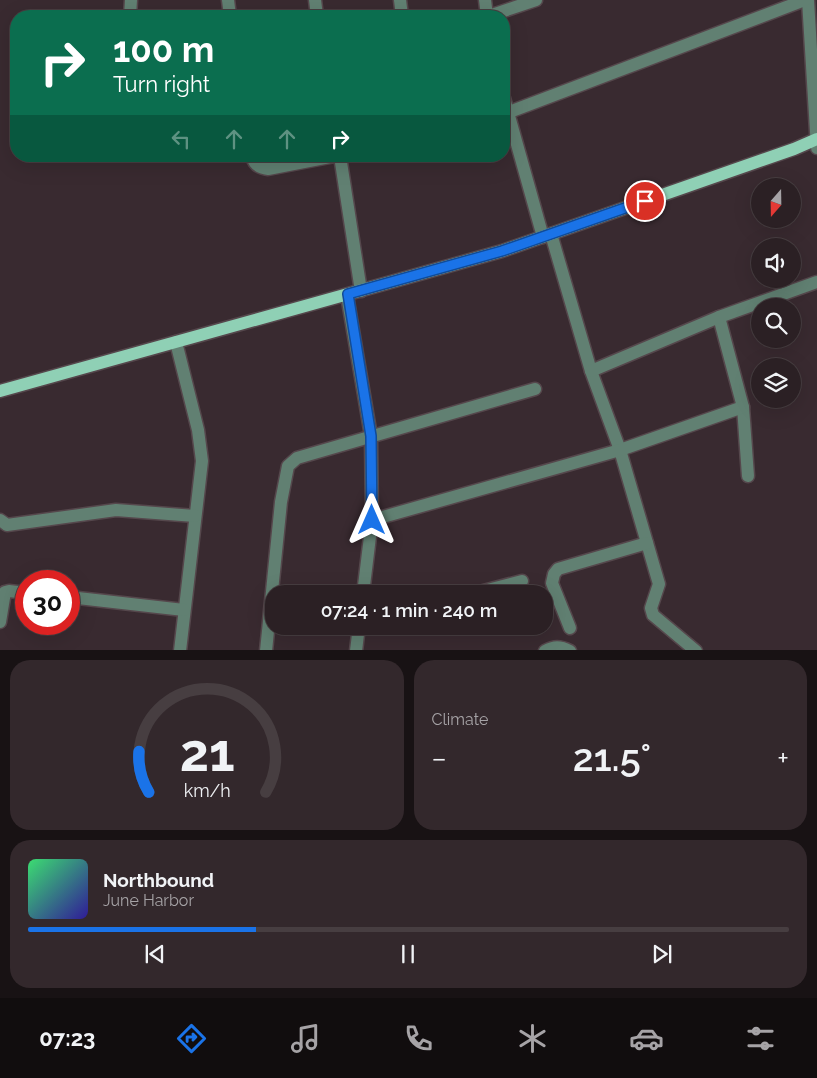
<!DOCTYPE html>
<html lang="en">
<head>
<meta charset="utf-8">
<style>
  :root { --surface:#2b2024; --page:#33282c; --text:#f1f3f6; --muted:#a6a3a6; --line:#473e41; --accent:#1a73e8 }
  body { margin:0; font-family:Raleway,sans-serif; background:var(--page); color:var(--text); height:100vh; display:flex; flex-direction:column; font-size:19px; white-space:nowrap }
  * { box-sizing:border-box; margin:0 }
  p { font-size:16px; color:var(--muted) }
  .icon { flex:none; width:28px; height:28px; fill:none; stroke:currentColor; stroke-width:2; stroke-linecap:round; stroke-linejoin:round }
  .map { position:relative; height:650px; overflow:hidden }
  .panel { display:flex; flex-direction:column; gap:10px; padding:10px; background:#181214; flex:1 }
  .panel>* { flex:none }
  .guide { position:absolute; left:10px; top:10px; width:500px; height:152px; border-radius:20px; box-shadow:0 5px 20px #0002,0 0 0 1px var(--line); background:#0b6e4f; color:#fff; overflow:hidden }
  .needle { width:32px; rotate:200deg }
  .buttons { position:absolute; left:751px; top:178px; display:grid; gap:10px }
  .buttons a { display:grid; place-items:center; width:50px; height:50px; border-radius:50%; background:var(--surface); box-shadow:0 5px 20px #0002,0 0 0 1px var(--line); font-size:25px }
  .speed { position:absolute; left:15px; top:570px; display:flex; gap:10px; font-size:25px; font-weight:700; text-align:center }
  .speed>* { display:grid; place-content:center; width:65px; height:65px; border-radius:50%; background:var(--surface); box-shadow:0 5px 20px #0002,0 0 0 1px var(--line); line-height:1 }
  .speed .limit { border:8px solid #d22; background:#fff; color:#111 }
  .pin { position:absolute; display:grid; place-items:center; width:42px; height:42px; color:#fff; margin:-21px; border:2px solid #fff; border-radius:50%; box-shadow:0 1px 5px #0007 }
  .me { position:absolute; width:55px; margin:-28px; rotate:0deg; stroke-linejoin:round; filter:drop-shadow(0 0 4px #0008) }
  .turn { display:flex; align-items:center; gap:18px; height:105px; padding:0 20px; font-size:22px }
  .turn .icon { width:65px; height:65px; stroke-width:2.5 }
  .turn b { display:block; font-size:35px; line-height:42px }
  .lanes { display:flex; align-items:center; height:48px; padding:0 20px; background:#0003; justify-content:center; gap:25px; direction:ltr }
  .lanes .off { opacity:.35 }
  .big { font-size:38px; font-weight:600; line-height:1.1 }
  .panel .tile { flex:1; display:flex; flex-direction:column; justify-content:center; gap:8px; min-width:0; padding:0 18px; border-radius:20px; background:var(--page) }
  .panel .dial { align-items:center; gap:0 }
  .dial svg { height:130px; overflow:visible; fill:none; stroke:var(--line); stroke-width:7; stroke-linecap:round; text-anchor:middle }
  .dial text { fill:var(--text); stroke:none }
  .song { display:flex; align-items:center; gap:15px }
  .cover { width:60px; height:60px; border-radius:8px; background:linear-gradient(135deg,hsl(140 70% 55%),hsl(250 70% 35%)) }
  .played { height:5px; border-radius:2px; background:linear-gradient(90deg,var(--accent) 30%,var(--line) 30%) }
  .keys { display:flex; justify-content:space-around; direction:ltr }
  .heat { display:flex; justify-content:space-between; align-items:center; font-size:28px; direction:ltr }
  .panel .tiles { flex:1; display:grid; gap:10px; grid-template-columns:1fr 1fr }
  .tile:last-child { grid-column:span 2 }
  .trip { position:absolute; left:265px; top:585px; width:288px; height:50px; border-radius:20px; background:var(--surface); box-shadow:0 5px 20px #0002,0 0 0 1px var(--line); font-weight:600; line-height:50px; text-align:center }
  .dock { display:flex; height:80px; justify-content:space-around; align-items:center; background:#110d0e; color:var(--muted) }
  .dock .icon { width:35px; height:35px }
  .dock .current { color:var(--accent) }
  .dock b { font-size:22px; color:var(--text) }
  .map>svg:first-child { display:block }
  .lines { fill:none; stroke-linecap:round; stroke-linejoin:round }
  .minor-casing { stroke:#55474c; stroke-width:15 }
  .major-casing { stroke:#55474c; stroke-width:15 }
  .minor { stroke:#618072; stroke-width:12 }
  .major { stroke:#8fd0b5; stroke-width:12 }
  .route-casing { stroke:#114b97; stroke-width:12 }
  .route { stroke:#1a73e8; stroke-width:9 }
</style>
</head>
<body>
<div class="map">
<svg width="817" height="651" viewBox="0 0 817 651">
  <rect width="100%" height="100%" fill="#392a30"/>
  <g class="lines">
    <g class="minor-casing">
      <g id="minor">
        <path d="M228,0L230,16"/>
        <path d="M315,0L317,16"/>
        <path d="M400,0L402,16"/>
        <path d="M485,0L487,16"/>
        <path d="M808,0L817,148"/>
        <path d="M130,16L131,0"/>
        <path d="M489,16L536,0"/>
        <path d="M504,98L543,237"/>
        <path d="M504,114L805,0"/>
        <path d="M252,156C254,165 259,168 268,169L335,156"/>
        <path d="M340,156L361,291"/>
        <path d="M551,234L591,371L620,450L659,584L651,608L653,615L696,651"/>
        <path d="M347,295L371,436L372,520L363,594"/>
        <path d="M719,317L743,407L748,476"/>
        <path d="M176,342L198,430L202,461L180,651"/>
        <path d="M591,371L719,317L817,282"/>
        <path d="M0,520L7,525L116,510L195,516"/>
        <path d="M372,520L620,450L743,407"/>
        <path d="M472,594L522,581"/>
        <path d="M69,597L184,610"/>
        <path d="M0,622L5,592L9,591L26,593"/>
        <path d="M570,628L552,583L554,574L558,569L647,543"/>
        <path d="M266,651L281,502L288,466L297,458L535,389"/>
        <path d="M356,651L359,626"/>
        <path d="M545,651C554,646 560,646 570,651"/>
      </g>
    </g>
    <g class="major-casing">
      <path id="major" d="M0,391L502,251L794,149L817,139"/>
    </g>
    <use href="#minor" class="minor"/>
    <use href="#major" class="major"/>
  </g>
  <g class="lines">
    <g class="route-casing">
      <path id="route" d="M372,520L371,436L348,294L502,251L645,201"/>
    </g>
    <use href="#route" class="route"/>
  </g>
</svg>
<div class="buttons">
<a><svg class="needle" viewBox="-14 -14 28 28"><path d="M0-13l5 13h-10z" fill="#e53935"/><path d="M0 13l5-13h-10z" fill="#a6a3a6"/></svg></a>
<a><svg class="icon" aria-label="sound" viewBox="0 0 24 24"><path d="M4 9h4l5-4v14l-5-4H4zM17 9q2 3 0 6"/></svg></a>
<a><svg class="icon" aria-label="search" viewBox="0 0 24 24"><circle cx="10" cy="10" r="6"/><path d="M15 15l6 6"/></svg></a>
<a><svg class="icon" aria-label="layers" viewBox="0 0 24 24"><path d="M12 4l9 5-9 5-9-5zM3 14l9 5 9-5"/></svg></a>
</div>
<div class="speed"><div class="limit">30</div></div>
<div class="pin" style="left:645px;top:201px;background:#d93025"><svg class="icon" aria-label="arrive" viewBox="0 0 24 24"><path d="M6 21V4h12l-3 4 3 4H6"/></svg></div>
<svg class="me" style="left:372px;top:520px" viewBox="-20 -20 40 40"><path d="M0-17L14 15 0 8-14 15z" fill="#1a73e8" stroke="#fff" stroke-width="4"/></svg>
<div class="trip">07:24 · 1 min · 240 m</div>
<div class="guide">
<div class="turn"><svg class="icon" aria-label="right" viewBox="0 0 24 24"><path d="M7 20v-9h11M14 6l5 5-5 5"/></svg><div><b>100 m</b>Turn right</div></div>
<div class="lanes"><svg class="icon off" aria-label="left" viewBox="0 0 24 24"><path d="M17 20v-9H6M10 6l-5 5 5 5"/></svg><svg class="icon off" aria-label="ahead" viewBox="0 0 24 24"><path d="M12 20V5M6 11l6-6 6 6"/></svg><svg class="icon off" aria-label="ahead" viewBox="0 0 24 24"><path d="M12 20V5M6 11l6-6 6 6"/></svg><svg class="icon" aria-label="right" viewBox="0 0 24 24"><path d="M7 20v-9h11M14 6l5 5-5 5"/></svg></div>
</div>
</div>
<section class="panel">
<div class="tiles">
<div class="tile dial"><svg viewBox="0 0 100 80">
<path d="M14 69A42 42 0 1 1 86 69"/>
<path d="M14 69A42 42 0 0 1 8 44" stroke="#1a73e8"/>
<text x="50" y="56" font-size="32" font-weight="700">21</text>
<text x="50" y="72" font-size="11">km/h</text>
</svg></div>
<div class="tile"><p>Climate</p>
<div class="heat"><a>−</a><b class="big">21.5°</b><a>+</a></div>
</div>
<div class="tile">
<div class="song"><i class="cover"></i><div><b>Northbound</b><p>June Harbor</p></div></div>
<div class="played"></div>
<div class="keys"><svg class="icon" aria-label="previous" viewBox="0 0 24 24"><path d="M18 5L8 12l10 7zM5 5v14"/></svg><svg class="icon" aria-label="pause" viewBox="0 0 24 24"><path d="M8 5v14M16 5v14"/></svg><svg class="icon" aria-label="next" viewBox="0 0 24 24"><path d="M6 5l10 7-10 7zM19 5v14"/></svg></div>
</div>
</div>
</section>
<nav class="dock">
<b>07:23</b>
<svg class="icon current" aria-label="directions" viewBox="0 0 24 24"><path d="M12 3l9 9-9 9-9-9zM9 14v-3h6M13 9l2 2-2 2"/></svg>
<svg class="icon" aria-label="music" viewBox="0 0 24 24"><path d="M9 18V5l10-2v13"/><circle cx="6" cy="18" r="3"/><circle cx="16" cy="16" r="3"/></svg>
<svg class="icon" aria-label="phone" viewBox="0 0 24 24"><path d="M5 4h4l2 5-3 2q2 4 5 5l2-3 5 2v4C11 20 4 13 5 4z"/></svg>
<svg class="icon" aria-label="climate" viewBox="0 0 24 24"><path d="M12 3v18M4 7l16 10M4 17L20 7"/></svg>
<svg class="icon" aria-label="car" viewBox="0 0 24 24"><path d="M5 17H2v-5l4-1 3-4h7l3 4 3 1v5h-3M9 17h6M6 11h13"/><circle cx="7" cy="17" r="2"/><circle cx="17" cy="17" r="2"/></svg>
<svg class="icon" aria-label="filters" viewBox="0 0 24 24"><path d="M4 7h16M4 17h16"/><circle cx="9" cy="7" r="2"/><circle cx="15" cy="17" r="2"/></svg>
</nav>
</body>
</html>
